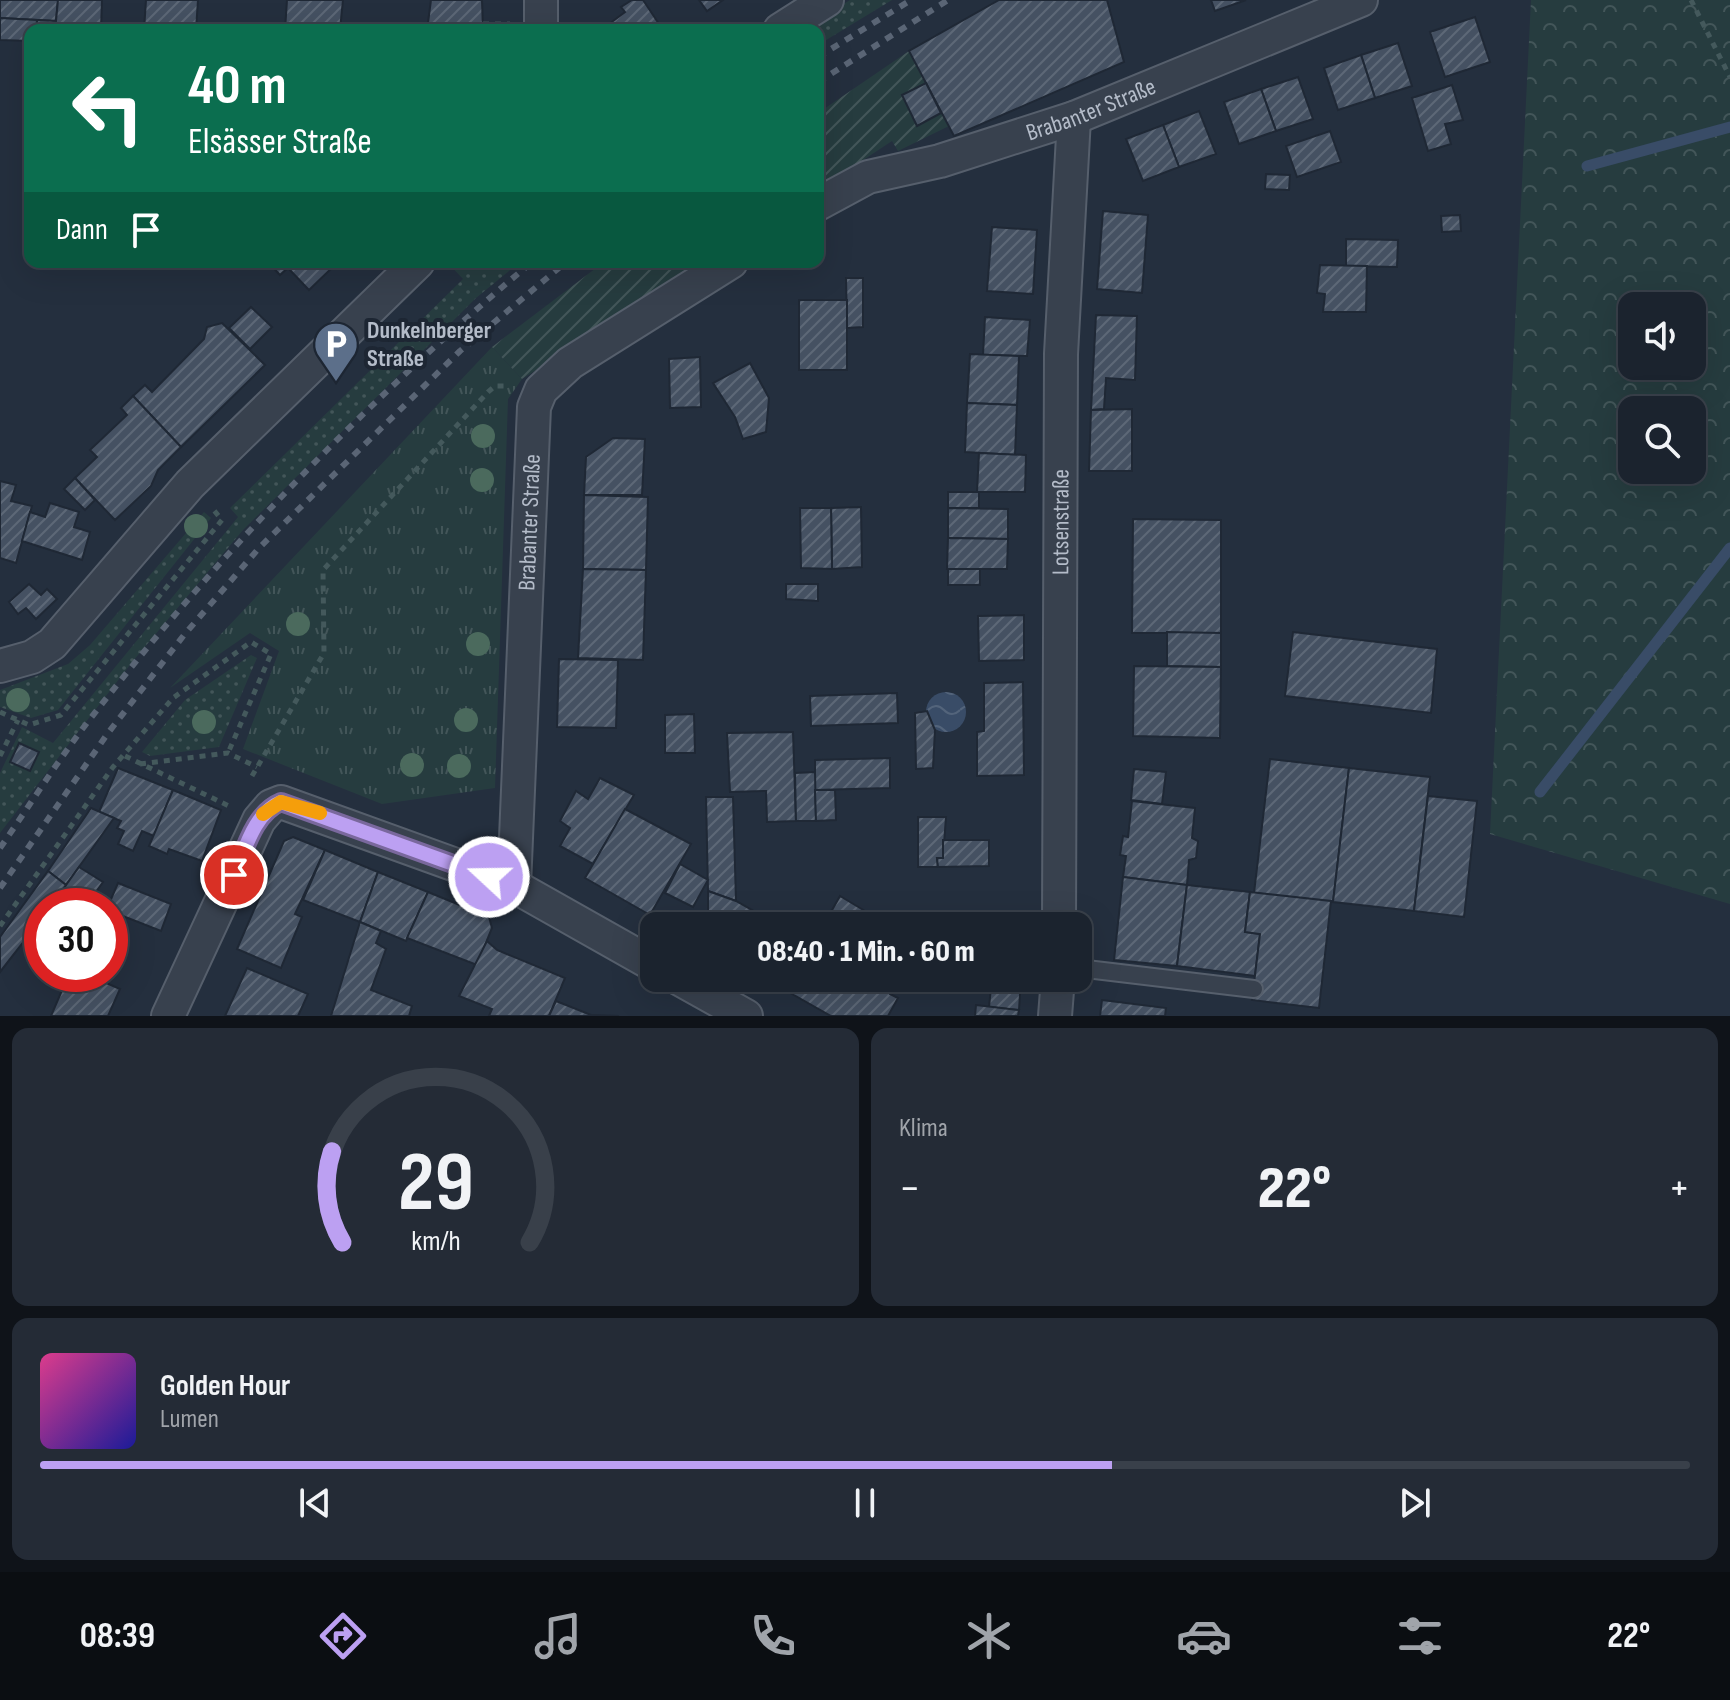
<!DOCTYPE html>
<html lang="de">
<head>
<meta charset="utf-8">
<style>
  :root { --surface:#1b232e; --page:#242b36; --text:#f1f3f6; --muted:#a0a4aa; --line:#39404a; --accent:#bca0f2 }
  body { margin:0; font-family:"Sofia Sans Condensed",sans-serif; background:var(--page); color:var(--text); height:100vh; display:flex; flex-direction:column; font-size:30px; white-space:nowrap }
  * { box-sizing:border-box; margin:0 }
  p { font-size:26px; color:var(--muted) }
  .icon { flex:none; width:44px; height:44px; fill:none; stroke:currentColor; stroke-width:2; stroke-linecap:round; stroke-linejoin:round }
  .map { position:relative; height:1016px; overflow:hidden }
  .side { display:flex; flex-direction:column; gap:12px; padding:12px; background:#0f1319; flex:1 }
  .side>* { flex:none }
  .top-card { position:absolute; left:24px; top:24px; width:800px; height:244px; border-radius:16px; box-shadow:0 8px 32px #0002,0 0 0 2px var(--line); background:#0b6e4f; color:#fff; overflow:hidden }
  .buttons { position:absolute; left:1618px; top:292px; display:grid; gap:16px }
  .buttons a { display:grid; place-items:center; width:88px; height:88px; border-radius:16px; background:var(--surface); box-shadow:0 8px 32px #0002,0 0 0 2px var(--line); font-size:40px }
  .speed { position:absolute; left:24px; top:888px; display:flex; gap:16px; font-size:40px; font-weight:700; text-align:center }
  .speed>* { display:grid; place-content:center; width:104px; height:104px; border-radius:50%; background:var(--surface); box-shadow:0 8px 32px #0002,0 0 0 2px var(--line); line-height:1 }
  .speed .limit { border:12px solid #d22; background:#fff; color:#111 }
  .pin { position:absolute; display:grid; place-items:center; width:68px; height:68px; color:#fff; margin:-34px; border:4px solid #fff; border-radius:50%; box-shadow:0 2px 8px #0007 }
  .me { position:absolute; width:88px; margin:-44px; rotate:291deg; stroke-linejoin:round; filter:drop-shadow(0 0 6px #0008) }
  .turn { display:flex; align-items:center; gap:28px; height:168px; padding:0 32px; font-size:36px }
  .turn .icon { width:104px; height:104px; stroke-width:2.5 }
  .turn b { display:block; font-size:56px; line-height:68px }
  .then { display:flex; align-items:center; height:76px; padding:0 32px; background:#0003; gap:16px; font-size:30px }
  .big { font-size:60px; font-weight:800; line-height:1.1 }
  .side .widget { flex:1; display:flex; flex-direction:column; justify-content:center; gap:12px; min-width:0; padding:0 28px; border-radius:16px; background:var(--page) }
  .side .dial { align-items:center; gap:0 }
  .dial svg { height:208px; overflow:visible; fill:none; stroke:var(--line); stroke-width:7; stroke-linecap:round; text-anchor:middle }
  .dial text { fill:var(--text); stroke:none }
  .song { display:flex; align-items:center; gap:24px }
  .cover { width:96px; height:96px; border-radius:12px; background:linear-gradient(135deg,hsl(330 70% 55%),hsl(240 70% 35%)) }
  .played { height:8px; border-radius:4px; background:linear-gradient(90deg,var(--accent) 65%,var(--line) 65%) }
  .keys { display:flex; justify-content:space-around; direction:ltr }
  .heat { display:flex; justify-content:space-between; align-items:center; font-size:44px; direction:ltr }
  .side .tiles { flex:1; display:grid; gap:12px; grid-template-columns:1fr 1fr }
  .widget:last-child { grid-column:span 2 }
  .trip { position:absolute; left:640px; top:912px; width:452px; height:80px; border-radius:16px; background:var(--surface); box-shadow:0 8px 32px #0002,0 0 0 2px var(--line); font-weight:800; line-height:80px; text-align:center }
  .menu { display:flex; height:128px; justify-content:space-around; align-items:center; background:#0b0e12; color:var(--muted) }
  .menu .icon { width:56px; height:56px }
  .menu .current { color:var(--accent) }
  .menu b { font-size:36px; color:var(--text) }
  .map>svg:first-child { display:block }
  .grass { fill:url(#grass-dots) }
  .forest { fill:url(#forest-crowns); fill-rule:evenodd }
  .park { fill:url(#park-tufts) }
  .garden { fill:url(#garden-furrows) }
  .water { fill:url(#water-waves) }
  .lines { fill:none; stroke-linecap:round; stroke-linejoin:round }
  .stream { stroke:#394c67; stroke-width:11 }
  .building { fill:url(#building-hatch); stroke:#1f2835; stroke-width:2 }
  .lane-casing { stroke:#565f6c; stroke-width:20 }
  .street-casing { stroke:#565f6c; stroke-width:36 }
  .path { stroke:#44595c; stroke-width:5; stroke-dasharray:6 6; stroke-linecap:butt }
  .lane { stroke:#38414e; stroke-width:16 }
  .street { stroke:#38414e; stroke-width:32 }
  .rail { stroke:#5a6575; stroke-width:6; stroke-dasharray:8 8; stroke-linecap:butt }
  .tree { fill:#4b6a5d }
  .route-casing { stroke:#7a689d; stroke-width:20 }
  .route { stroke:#bca0f2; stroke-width:14 }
  .slow { stroke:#f59e0b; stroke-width:14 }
  .labels { text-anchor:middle; stroke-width:8; stroke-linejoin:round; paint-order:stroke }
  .street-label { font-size:24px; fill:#b4bcc9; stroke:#1d2633 }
  .poi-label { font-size:24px; font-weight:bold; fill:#b4bcc9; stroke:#1d2633; text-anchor:start }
</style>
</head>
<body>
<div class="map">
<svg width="1730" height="1016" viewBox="0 0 1730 1016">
  <defs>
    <pattern id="grass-dots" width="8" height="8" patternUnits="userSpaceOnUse" patternTransform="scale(2)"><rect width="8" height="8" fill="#263c3f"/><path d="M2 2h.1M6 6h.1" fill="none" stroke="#435659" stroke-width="1.8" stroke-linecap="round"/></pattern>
    <pattern id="forest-crowns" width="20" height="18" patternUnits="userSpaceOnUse" patternTransform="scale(2)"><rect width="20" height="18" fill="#263c3f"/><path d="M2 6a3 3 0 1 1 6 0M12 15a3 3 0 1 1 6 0" fill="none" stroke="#435659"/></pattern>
    <pattern id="park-tufts" width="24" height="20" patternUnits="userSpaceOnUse" patternTransform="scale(2)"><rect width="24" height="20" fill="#263c3f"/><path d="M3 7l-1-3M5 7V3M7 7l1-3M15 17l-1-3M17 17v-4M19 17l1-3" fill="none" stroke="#435659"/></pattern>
    <pattern id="garden-furrows" width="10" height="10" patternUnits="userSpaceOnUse" patternTransform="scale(2)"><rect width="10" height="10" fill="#263c3f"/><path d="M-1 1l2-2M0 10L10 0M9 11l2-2" fill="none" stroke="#435659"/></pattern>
    <pattern id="water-waves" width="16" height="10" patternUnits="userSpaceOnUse" patternTransform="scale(2)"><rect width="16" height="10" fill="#394c67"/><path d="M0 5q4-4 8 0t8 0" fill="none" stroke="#53647b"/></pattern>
    <pattern id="building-hatch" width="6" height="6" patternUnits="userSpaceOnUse" patternTransform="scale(2)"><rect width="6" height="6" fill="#455162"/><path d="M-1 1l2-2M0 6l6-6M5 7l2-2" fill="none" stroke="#5d6877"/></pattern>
  </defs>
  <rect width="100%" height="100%" fill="#242f3e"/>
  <g class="grass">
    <path d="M850,0H892L818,45V30H802Z"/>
    <path d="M447,262H520L476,298L243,530L133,661L0,833V773L22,727L53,743L238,517L230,508L463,279Z"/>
    <path d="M204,512L211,518L58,710L31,718L0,707V690L68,664L90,645Z"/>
    <path d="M251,655L257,658L219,747L150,756L142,752L185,700Z"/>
  </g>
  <path class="forest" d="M1531,0H1730V904L1490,834ZM1632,306H1692V366H1632ZM1632,410H1692V470H1632Z"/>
  <path class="park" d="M492,347L522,379L508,399L495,788L382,804L243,749L279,651L250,633L170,688Z"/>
  <g class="garden">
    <path d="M909,51L949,126L898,151L892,141L818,190V113Z"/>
    <path d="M604,262H710L522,379L492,347Z"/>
  </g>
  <circle class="water" cx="946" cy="712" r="20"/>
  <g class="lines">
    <g class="stream">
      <path d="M1587,166L1730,127"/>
      <path d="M1540,792L1730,548"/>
    </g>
  </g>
  <g class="building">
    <path d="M0,0H58L56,21L0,18Z"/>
    <path d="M58,0H102L101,30H36L37,20L56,21Z"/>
    <path d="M146,0H198L196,30H144Z"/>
    <path d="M287,0H343L340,30H285Z"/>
    <path d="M431,0H482L483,30H427Z"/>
    <path d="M632,0H643L663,30H601L625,12L621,7Z"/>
    <path d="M699,0H723L707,11Z"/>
    <path d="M999,0H1107L1124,62L954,136L909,51Z"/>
    <path d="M1211,0H1246L1215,11Z"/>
    <path d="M1475,17L1490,62L1445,77L1430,32Z"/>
    <path d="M0,18L37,20L36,30H30V41L0,40Z"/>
    <path d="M1398,43L1412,86L1375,98L1361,55Z"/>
    <path d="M1361,55L1375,98L1338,110L1324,68Z"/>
    <path d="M1298,77L1313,119L1276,131L1261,89Z"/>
    <path d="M926,83L941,113L917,126L902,95Z"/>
    <path d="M1452,85L1463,120L1445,124L1451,144L1428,151L1412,98Z"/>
    <path d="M1261,89L1276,131L1239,144L1224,102Z"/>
    <path d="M1199,111L1216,154L1179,167L1163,125Z"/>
    <path d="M1163,125L1179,167L1143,181L1126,139Z"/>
    <path d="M1330,131L1341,162L1297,177L1286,146Z"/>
    <path d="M1266,174L1290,175L1289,190L1265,189Z"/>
    <path d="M1103,211L1148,215L1142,293L1097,289Z"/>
    <path d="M1460,215L1461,231L1442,232L1441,216Z"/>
    <path d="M992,227L1037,230L1033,294L987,291Z"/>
    <path d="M1346,239L1398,240L1397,267L1346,266Z"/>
    <path d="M268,262H338L309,290L288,268L280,275Z"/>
    <path d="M1320,265L1367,266L1366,312H1323L1325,294L1317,293Z"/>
    <path d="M846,278H863V327L847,328Z"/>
    <rect x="799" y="300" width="48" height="70"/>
    <path d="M251,307L272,327L250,349L229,328Z"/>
    <path d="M1096,315L1137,316L1135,380L1106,378L1104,409L1091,410Z"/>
    <path d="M985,317L1030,320L1027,356L983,355Z"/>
    <path d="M222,323L265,365L181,447L133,396L145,385L152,392L204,339L207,327Z"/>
    <path d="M970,354L1019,356L1017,405L967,403Z"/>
    <path d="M700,357L701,407L670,408L669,359Z"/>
    <path d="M750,363L769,398L766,432L743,439L735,417L713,383Z"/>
    <path d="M133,396L181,447L158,470L151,486L115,520L75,478L97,457L90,450L127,415L121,408Z"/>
    <path d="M967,403L1017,405L1015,455L965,452Z"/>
    <path d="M1132,409V471H1089L1091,410Z"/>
    <path d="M613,438L645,439L642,495H584L586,457Z"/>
    <path d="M979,453L1026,455L1025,492H977Z"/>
    <path d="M75,478L95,500L85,510L64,489Z"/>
    <path d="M0,481L16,485L11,501L32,506L16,563L0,558Z"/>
    <rect x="948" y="492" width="31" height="16"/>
    <path d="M584,495L648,497L646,570L583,569Z"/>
    <path d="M50,503L79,512L74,527L90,532L82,560L22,541L30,512L45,517Z"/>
    <path d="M861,507L862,567L832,569L831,508Z"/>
    <path d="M800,508H831L832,569L801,568Z"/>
    <path d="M948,508L1008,509V539L948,538Z"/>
    <path d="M1133,519L1221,520V633H1132Z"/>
    <path d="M948,538L1008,539L1007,569H947Z"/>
    <path d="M583,569L646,570L643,660L578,658Z"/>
    <rect x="948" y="569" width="32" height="16"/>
    <path d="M29,584L41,595L47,589L57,599L36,619L26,608L18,614L9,602Z"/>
    <path d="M786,584H818V601L786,599Z"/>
    <path d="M1024,615V660L979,661L978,616Z"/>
    <path d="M1167,632L1221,633V667L1167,666Z"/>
    <path d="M1293,632L1437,649L1431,713L1285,696Z"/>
    <path d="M559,659L618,660L616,728L557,727Z"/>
    <path d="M1134,666L1221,667L1220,738L1133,736Z"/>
    <path d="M1023,682L1024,775L977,776V732L984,731V683Z"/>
    <path d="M897,693L898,723L811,726L810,696Z"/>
    <path d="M927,711L935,730L933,768L916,769L915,713Z"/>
    <path d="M694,714L695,753H665V715Z"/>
    <path d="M793,732L796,821L767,822L766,791L730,792L727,733Z"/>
    <path d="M19,743L39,752L30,771L10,762Z"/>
    <path d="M890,758V788L815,790V760Z"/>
    <path d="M1270,759L1349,768L1333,902L1254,893Z"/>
    <path d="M118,768L173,790L154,836L142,831L133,851L118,844L124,831L117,828L121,821L99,812Z"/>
    <path d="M1349,768L1430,777L1414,911L1333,902Z"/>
    <path d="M1134,769L1166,772L1162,804L1131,800Z"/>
    <path d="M815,772L816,821H796L795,773Z"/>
    <path d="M600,778L634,795L593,864L560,846L570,828L560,821L576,791L588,799Z"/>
    <path d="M173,790L221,810L202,861L169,849L167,854L149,846Z"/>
    <path d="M815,790H835L836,820L816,821Z"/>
    <path d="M1428,796L1477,801L1464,917L1414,911Z"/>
    <path d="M706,797H733L736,901L708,891Z"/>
    <path d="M1132,801L1195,808L1192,838L1198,841L1196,858L1189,860L1187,885L1123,877L1126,856L1120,855L1123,836L1128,837Z"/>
    <path d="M91,808L114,818L66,885L48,871Z"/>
    <path d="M625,809L691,844L650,915L585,878Z"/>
    <path d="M918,817H946L943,858H937L938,867H918Z"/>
    <path d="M293,837L325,850L295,914L302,917L281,968L237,949L284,841Z"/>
    <path d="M943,840H989V866L938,867L937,858H943Z"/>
    <path d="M325,850L378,872L360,922L303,900Z"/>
    <path d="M680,864L708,880L693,907L665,893Z"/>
    <path d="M79,867L103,882L86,906H51Z"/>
    <path d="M48,871L66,885L51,906H42V918L0,972V937Z"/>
    <path d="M378,872L428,892L406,941L360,922Z"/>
    <path d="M1123,877L1187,885L1177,966L1114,960Z"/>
    <path d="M118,883L171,904L161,931L110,911L108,906Z"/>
    <path d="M1187,885L1250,892L1245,932L1260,934L1255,976L1177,966Z"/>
    <path d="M708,891L736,901L780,926H708Z"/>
    <path d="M428,892L489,917L492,928L477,965L407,938Z"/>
    <path d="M1250,892L1331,901L1319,1008L1252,1000L1260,934L1245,932Z"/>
    <path d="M840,896L875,917L870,926H823Z"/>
    <path d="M42,918V944L29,935Z"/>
    <path d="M360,922L381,931L376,943L386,949L371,990L412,1006L409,1016H331Z"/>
    <path d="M487,941L497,950L565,978L549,1016H489L492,1009L459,996Z"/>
    <path d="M247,968L308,994L298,1016H225Z"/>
    <path d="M69,974H86L120,989L108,1016H51Z"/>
    <path d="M764,978H892L896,980L890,994L898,998L888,1016H831Z"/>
    <path d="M992,978L1021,979L1019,1010L989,1007Z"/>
    <path d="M1102,1000L1166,1008L1165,1016H1100Z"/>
    <path d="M556,1001L591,1015L619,1016H549Z"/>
    <path d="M976,1005L1019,1010L1018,1016H975Z"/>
  </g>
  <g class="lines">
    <g class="lane-casing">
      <path id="lane" d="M1078,968L1254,989"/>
    </g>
    <g class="street-casing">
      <g id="street">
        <path d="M541,30V0"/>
        <path d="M780,30L827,0"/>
        <path id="s1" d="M818,204L868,177L940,161L1074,118L1361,0"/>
        <path d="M0,666L32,657L52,644L190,484L418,262"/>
        <path id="s2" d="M514,886L534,407L541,390L570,363L731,262"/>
        <path id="s3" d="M1059,926L1061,354L1074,118"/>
        <path d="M678,978L746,1016"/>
        <path d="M168,1016L259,820L271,806L281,802L514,886L654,965"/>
        <path d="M1055,1016L1058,978"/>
      </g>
    </g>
    <g class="path">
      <path d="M1691,0L1730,77"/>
      <path d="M483,24H510"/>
      <path d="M0,712L29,725L61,715L222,520L212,508"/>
      <path d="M0,756L18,720"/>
      <path d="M125,756L229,806"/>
      <path d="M140,764L228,753L257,767"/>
      <path d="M252,776L324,653L323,570L488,392L495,386H508"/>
      <path d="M0,926L113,767L173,698L251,642L271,654L228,753"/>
    </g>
    <use href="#lane" class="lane"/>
    <use href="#street" class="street"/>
    <g class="rail">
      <path d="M818,57L911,0"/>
      <path d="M818,82L948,0"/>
      <path d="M0,848C30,805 58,760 90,719C220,552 370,397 532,262"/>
      <path d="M0,888L108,733L184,635L259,548L460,351L566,262"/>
    </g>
  </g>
  <g class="tree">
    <circle cx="483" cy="436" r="12"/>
    <circle cx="482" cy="480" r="12"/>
    <circle cx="196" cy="526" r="12"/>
    <circle cx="298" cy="624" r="12"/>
    <circle cx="478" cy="644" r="12"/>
    <circle cx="18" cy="700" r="12"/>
    <circle cx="466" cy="720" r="12"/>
    <circle cx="204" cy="722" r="12"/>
    <circle cx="412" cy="765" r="12"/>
    <circle cx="459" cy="766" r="12"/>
  </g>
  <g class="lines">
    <g class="route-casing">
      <path id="route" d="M234,875C245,850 254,813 281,802L489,877"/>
    </g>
    <use href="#route" class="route"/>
    <path class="slow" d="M263,814L281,802L320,813"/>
  </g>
  <defs>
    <g id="parking-pin" transform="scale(2.3)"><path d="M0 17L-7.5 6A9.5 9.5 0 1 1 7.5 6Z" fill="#5c6f8a" stroke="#1d2633"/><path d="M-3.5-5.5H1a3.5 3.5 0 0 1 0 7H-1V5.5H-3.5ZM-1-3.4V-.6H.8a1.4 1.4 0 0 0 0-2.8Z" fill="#fff"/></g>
  </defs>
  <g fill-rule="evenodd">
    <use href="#parking-pin" x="336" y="344"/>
  </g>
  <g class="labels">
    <g class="street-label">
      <text dy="8" stroke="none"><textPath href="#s1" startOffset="290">Brabanter Straße</textPath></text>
      <text dy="8" stroke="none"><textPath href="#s2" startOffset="364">Brabanter Straße</textPath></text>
      <text dy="8" stroke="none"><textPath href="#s3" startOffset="404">Lotsenstraße</textPath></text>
    </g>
    <g class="poi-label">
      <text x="367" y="338">Dunkelnberger<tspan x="367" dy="28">Straße</tspan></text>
    </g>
  </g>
</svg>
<div class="buttons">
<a><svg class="icon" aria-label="sound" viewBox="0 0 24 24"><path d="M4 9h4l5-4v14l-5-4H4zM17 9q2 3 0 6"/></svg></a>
<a><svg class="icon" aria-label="search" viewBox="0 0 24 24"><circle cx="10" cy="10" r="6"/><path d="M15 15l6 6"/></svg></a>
</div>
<div class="speed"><div class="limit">30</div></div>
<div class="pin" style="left:234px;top:875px;background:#d93025"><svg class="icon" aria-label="arrive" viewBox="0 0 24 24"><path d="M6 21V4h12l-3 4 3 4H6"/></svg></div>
<svg class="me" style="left:489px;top:877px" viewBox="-20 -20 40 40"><circle r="17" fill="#bca0f2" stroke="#fff" stroke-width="3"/><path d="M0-11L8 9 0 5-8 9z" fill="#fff"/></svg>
<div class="trip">08:40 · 1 Min. · 60 m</div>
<div class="top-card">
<div class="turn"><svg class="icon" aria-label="left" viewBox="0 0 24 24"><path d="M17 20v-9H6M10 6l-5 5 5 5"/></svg><div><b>40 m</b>Elsässer Straße</div></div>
<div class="then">Dann<svg class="icon" aria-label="arrive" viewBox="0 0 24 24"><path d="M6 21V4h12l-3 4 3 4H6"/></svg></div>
</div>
</div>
<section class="side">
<div class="tiles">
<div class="widget dial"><svg viewBox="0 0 100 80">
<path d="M14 69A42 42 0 1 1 86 69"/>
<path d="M14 69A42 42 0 0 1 10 34" stroke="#bca0f2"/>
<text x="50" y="56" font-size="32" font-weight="700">29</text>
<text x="50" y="72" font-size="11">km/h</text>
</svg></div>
<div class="widget"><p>Klima</p>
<div class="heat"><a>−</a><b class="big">22°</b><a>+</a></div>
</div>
<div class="widget">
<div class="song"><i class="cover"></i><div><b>Golden Hour</b><p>Lumen</p></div></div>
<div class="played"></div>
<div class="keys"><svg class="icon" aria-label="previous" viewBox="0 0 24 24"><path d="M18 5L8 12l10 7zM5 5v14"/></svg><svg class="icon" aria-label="pause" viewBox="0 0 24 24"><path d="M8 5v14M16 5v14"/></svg><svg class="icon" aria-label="next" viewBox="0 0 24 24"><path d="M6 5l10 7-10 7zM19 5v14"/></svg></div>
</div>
</div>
</section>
<nav class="menu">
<b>08:39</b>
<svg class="icon current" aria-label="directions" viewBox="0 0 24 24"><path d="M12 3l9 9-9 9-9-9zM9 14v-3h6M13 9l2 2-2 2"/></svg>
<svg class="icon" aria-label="music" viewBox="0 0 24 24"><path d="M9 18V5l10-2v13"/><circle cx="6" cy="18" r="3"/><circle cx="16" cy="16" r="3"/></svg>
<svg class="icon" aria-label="phone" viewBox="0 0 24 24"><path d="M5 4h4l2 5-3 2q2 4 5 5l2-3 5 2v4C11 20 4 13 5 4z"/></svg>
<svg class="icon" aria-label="climate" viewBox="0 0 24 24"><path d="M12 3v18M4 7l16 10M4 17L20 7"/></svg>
<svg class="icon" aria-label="car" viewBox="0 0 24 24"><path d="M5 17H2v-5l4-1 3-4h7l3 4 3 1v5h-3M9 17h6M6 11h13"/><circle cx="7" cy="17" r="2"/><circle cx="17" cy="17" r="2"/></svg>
<svg class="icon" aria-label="filters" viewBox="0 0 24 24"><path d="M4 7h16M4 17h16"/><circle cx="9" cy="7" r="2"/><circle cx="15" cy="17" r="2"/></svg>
<b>22°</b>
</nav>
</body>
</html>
